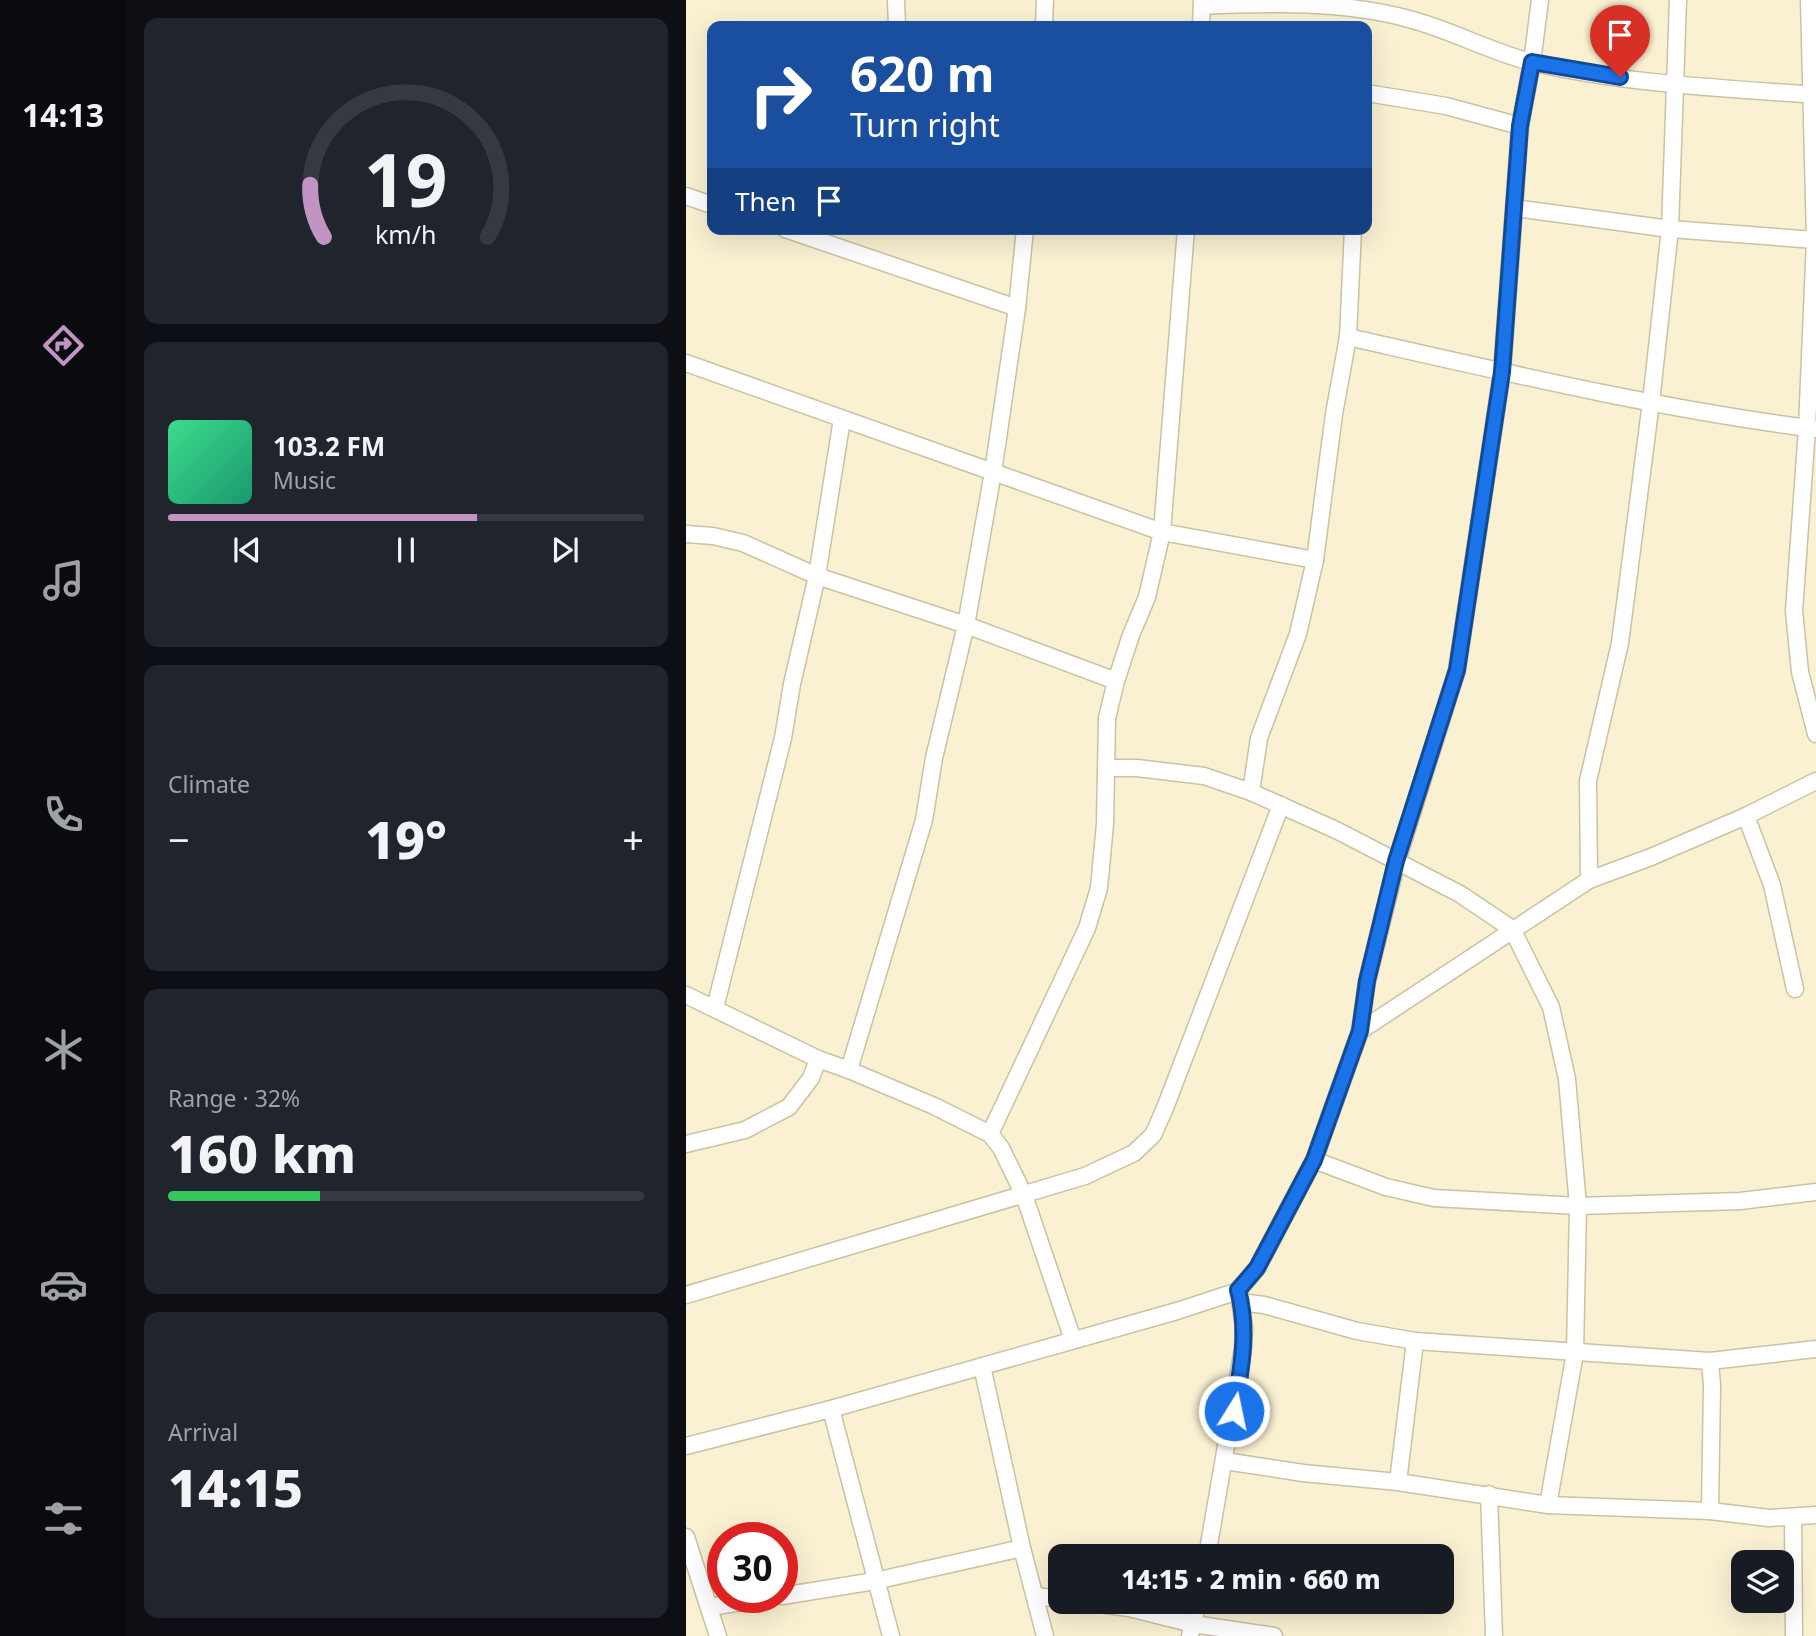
<!DOCTYPE html>
<html lang="en">
<head>
<meta charset="utf-8">
<style>
  :root { --surface:#171b24; --page:#20242c; --text:#f1f3f6; --muted:#9ea1a6; --line:#363941; --accent:#c194c4 }
  body { margin:0; font-family:"Noto Sans",sans-serif; background:var(--page); color:var(--text); height:100vh; display:flex; flex-direction:column; font-size:26px; white-space:nowrap }
  * { box-sizing:border-box; margin:0 }
  p { font-size:23px; color:var(--muted) }
  .icon { flex:none; width:38px; height:38px; fill:none; stroke:currentColor; stroke-width:2; stroke-linecap:round; stroke-linejoin:round }
  .map { position:relative; flex:1; overflow:hidden }
  .side { display:flex; flex-direction:column; gap:18px; padding:18px; background:#0d0f14; width:560px }
  .side>* { flex:none }
  .top-card { position:absolute; left:21px; top:21px; width:665px; height:214px; border-radius:14px; box-shadow:0 7px 28px #0002; background:#1a4fa0; color:#fff; overflow:hidden }
  .fabs { position:absolute; left:1045px; top:1550px; display:grid; gap:14px }
  .fabs a { display:grid; place-items:center; width:63px; height:63px; border-radius:14px; background:var(--surface); box-shadow:0 7px 28px #0002; font-size:35px }
  .speed { position:absolute; left:21px; top:1522px; display:flex; gap:14px; font-size:35px; font-weight:700; text-align:center }
  .speed>* { display:grid; place-content:center; width:91px; height:91px; border-radius:50%; background:var(--surface); box-shadow:0 7px 28px #0002; line-height:1 }
  .speed .limit { border:10px solid #d22; background:#fff; color:#111 }
  .pin { position:absolute; display:grid; place-items:center; width:60px; height:60px; color:#fff; margin:-72px -30px; border-radius:50% 50% 50% 0; rotate:-45deg; box-shadow:0 0 7px #0007 }
  .pin .icon { rotate:45deg }
  .me { position:absolute; width:77px; margin:-38px; rotate:10deg; stroke-linejoin:round; filter:drop-shadow(0 0 5px #0008) }
  .turn { display:flex; align-items:center; gap:24px; height:147px; padding:0 28px; font-size:32px }
  .turn .icon { width:91px; height:91px; stroke-width:2.5 }
  .turn b { display:block; font-size:49px; line-height:60px }
  .then { display:flex; align-items:center; height:66px; padding:0 28px; background:#0003; gap:14px; font-size:26px }
  .big { font-size:52px; font-weight:800; line-height:1.1 }
  .side .card { flex:1; display:flex; flex-direction:column; justify-content:center; gap:10px; min-width:0; padding:0 24px; border-radius:14px; background:var(--page) }
  .side .dial { align-items:center; gap:0 }
  .dial svg { height:182px; overflow:visible; fill:none; stroke:var(--line); stroke-width:7; stroke-linecap:round; text-anchor:middle }
  .dial text { fill:var(--text); stroke:none }
  .song { display:flex; align-items:center; gap:21px }
  .cover { width:84px; height:84px; border-radius:10px; background:linear-gradient(135deg,hsl(150 70% 55%),hsl(160 70% 35%)) }
  .played { height:7px; border-radius:4px; background:linear-gradient(90deg,var(--accent) 65%,var(--line) 65%) }
  .keys { display:flex; justify-content:space-around; direction:ltr }
  .heat { display:flex; justify-content:space-between; align-items:center; font-size:38px; direction:ltr }
  .charge { height:10px; border-radius:5px; background:linear-gradient(90deg,#34c759 32%,var(--line) 0) }
  .trip { position:absolute; left:362px; top:1544px; width:406px; height:70px; border-radius:14px; background:var(--surface); box-shadow:0 7px 28px #0002; font-weight:800; line-height:70px; text-align:center }
  main { display:flex; flex:1; min-height:0 }
  .tabs { display:flex; flex-direction:column; width:126px; justify-content:space-around; align-items:center; background:#090b0e; color:var(--muted) }
  .tabs .icon { width:49px; height:49px }
  .tabs .on { color:var(--accent) }
  .tabs b { font-size:32px; color:var(--text) }
  .map>svg:first-child { display:block }
  .lines { fill:none; stroke-linecap:round; stroke-linejoin:round }
  .minor-casing { stroke:#cbc1a4; stroke-width:19 }
  .minor { stroke:#fff; stroke-width:16 }
  .route-casing { stroke:#114b97; stroke-width:18 }
  .route { stroke:#1a73e8; stroke-width:12 }
</style>
</head>
<body>
<main>
<nav class="tabs">
<b>14:13</b>
<svg class="icon on" aria-label="directions" viewBox="0 0 24 24"><path d="M12 3l9 9-9 9-9-9zM9 14v-3h6M13 9l2 2-2 2"/></svg>
<svg class="icon" aria-label="music" viewBox="0 0 24 24"><path d="M9 18V5l10-2v13"/><circle cx="6" cy="18" r="3"/><circle cx="16" cy="16" r="3"/></svg>
<svg class="icon" aria-label="phone" viewBox="0 0 24 24"><path d="M5 4h4l2 5-3 2q2 4 5 5l2-3 5 2v4C11 20 4 13 5 4z"/></svg>
<svg class="icon" aria-label="climate" viewBox="0 0 24 24"><path d="M12 3v18M4 7l16 10M4 17L20 7"/></svg>
<svg class="icon" aria-label="car" viewBox="0 0 24 24"><path d="M5 17H2v-5l4-1 3-4h7l3 4 3 1v5h-3M9 17h6M6 11h13"/><circle cx="7" cy="17" r="2"/><circle cx="17" cy="17" r="2"/></svg>
<svg class="icon" aria-label="filters" viewBox="0 0 24 24"><path d="M4 7h16M4 17h16"/><circle cx="9" cy="7" r="2"/><circle cx="15" cy="17" r="2"/></svg>
</nav>
<section class="side">
<div class="card dial"><svg viewBox="0 0 100 80">
<path d="M14 69A42 42 0 1 1 86 69"/>
<path d="M14 69A42 42 0 0 1 8 46" stroke="#c194c4"/>
<text x="50" y="56" font-size="32" font-weight="700">19</text>
<text x="50" y="72" font-size="11">km/h</text>
</svg></div>
<div class="card">
<div class="song"><i class="cover"></i><div><b>103.2 FM</b><p>Music</p></div></div>
<div class="played"></div>
<div class="keys"><svg class="icon" aria-label="previous" viewBox="0 0 24 24"><path d="M18 5L8 12l10 7zM5 5v14"/></svg><svg class="icon" aria-label="pause" viewBox="0 0 24 24"><path d="M8 5v14M16 5v14"/></svg><svg class="icon" aria-label="next" viewBox="0 0 24 24"><path d="M6 5l10 7-10 7zM19 5v14"/></svg></div>
</div>
<div class="card"><p>Climate</p>
<div class="heat"><a>−</a><b class="big">19°</b><a>+</a></div>
</div>
<div class="card"><p>Range · 32%</p><b class="big">160 km</b><div class="charge"></div></div>
<div class="card"><p>Arrival</p><b class="big">14:15</b></div>
</section>
<div class="map">
<svg width="1130" height="1636" viewBox="0 0 1130 1636">
  <rect width="100%" height="100%" fill="#faf0d2"/>
  <g class="lines">
    <g class="minor-casing">
      <g id="minor">
        <path d="M210,0L211,26"/>
        <path d="M1123,0L1129,240L1121,428L1108,611L1114,672L1130,734"/>
        <path d="M516,6C585,3 657,1 723,19C766,30 806,53 849,63C941,84 1036,88 1130,95"/>
        <path d="M358,26L359,0"/>
        <path d="M515,26L516,0"/>
        <path d="M681,93L760,106L834,126"/>
        <path d="M0,196L26,205"/>
        <path d="M829,208L984,229L1129,240"/>
        <path d="M99,229L331,308"/>
        <path d="M662,337C817,372 973,409 1130,429"/>
        <path d="M0,363L476,532L629,560"/>
        <path d="M0,534L27,536L57,543L131,576L280,625L430,681"/>
        <path d="M421,768H451L518,776L565,792L650,830L774,894L826,929L865,1007L881,1079L892,1206L889,1353L862,1505"/>
        <path d="M565,792L573,738L612,634L629,560L648,414L662,337L667,229"/>
        <path d="M1060,816L1086,885L1109,989"/>
        <path d="M903,880L902,781L934,643L965,402L984,229L992,0"/>
        <path d="M0,995L132,1059L163,1070L248,1106L304,1134L315,1148L338,1195L387,1340"/>
        <path d="M29,1008L97,738L106,684L131,576L156,419"/>
        <path d="M674,1031L681,981L711,861L771,670L816,372L834,126L846,62L854,0"/>
        <path d="M163,1070L238,820L248,758L280,625L307,472L331,308L339,229"/>
        <path d="M304,1134L401,928L413,888L419,824L421,718L430,681L445,635L461,597L476,532L500,229"/>
        <path d="M0,1144L59,1130L103,1107L125,1078L132,1059"/>
        <path d="M628,1160L700,1187L748,1198L892,1206L1054,1201L1130,1192"/>
        <path d="M0,1295L399,1176L448,1153L467,1135L479,1108L595,805"/>
        <path d="M555,1302L578,1305L671,1331L729,1341L1024,1361L1130,1349"/>
        <path d="M296,1366L336,1548L359,1636"/>
        <path d="M145,1409L205,1636"/>
        <path d="M0,1446L145,1409L491,1311L552,1291L571,1268L628,1160L674,1031L903,880L965,857L1060,816L1130,781"/>
        <path d="M539,1461L617,1473L712,1482L862,1505L1024,1511L1083,1518L1130,1515"/>
        <path d="M712,1482L729,1341"/>
        <path d="M803,1494L808,1636"/>
        <path d="M1024,1511L1026,1385L1024,1361"/>
        <path d="M1107,1518L1108,1636"/>
        <path d="M0,1537L32,1636"/>
        <path d="M521,1556L557,1348L558,1327L553,1293"/>
        <path d="M96,1596L189,1581L336,1548"/>
        <path d="M350,1596L374,1599"/>
        <path d="M391,1601L443,1608L507,1624L588,1636"/>
        <path d="M24,1607L83,1598"/>
        <path d="M504,1636L512,1601"/>
      </g>
    </g>
    <use href="#minor" class="minor"/>
  </g>
  <g class="lines">
    <g class="route-casing">
      <path id="route" d="M548,1411C555,1371 563,1331 552,1290L571,1268L628,1160L674,1031L681,981L710,861L771,670L816,372L834,126L846,62L934,77"/>
    </g>
    <use href="#route" class="route"/>
  </g>
</svg>
<div class="fabs">
<a><svg class="icon" aria-label="layers" viewBox="0 0 24 24"><path d="M12 4l9 5-9 5-9-5zM3 14l9 5 9-5"/></svg></a>
</div>
<div class="speed"><div class="limit">30</div></div>
<div class="pin" style="left:934px;top:77px;background:#d93025"><svg class="icon" aria-label="arrive" viewBox="0 0 24 24"><path d="M6 21V4h12l-3 4 3 4H6"/></svg></div>
<svg class="me" style="left:548px;top:1411px" viewBox="-20 -20 40 40"><circle r="17" fill="#1a73e8" stroke="#fff" stroke-width="3"/><path d="M0-11L8 9 0 5-8 9z" fill="#fff"/></svg>
<div class="trip">14:15 · 2 min · 660 m</div>
<div class="top-card">
<div class="turn"><svg class="icon" aria-label="right" viewBox="0 0 24 24"><path d="M7 20v-9h11M14 6l5 5-5 5"/></svg><div><b>620 m</b>Turn right</div></div>
<div class="then">Then<svg class="icon" aria-label="arrive" viewBox="0 0 24 24"><path d="M6 21V4h12l-3 4 3 4H6"/></svg></div>
</div>
</div>
</main>
</body>
</html>
